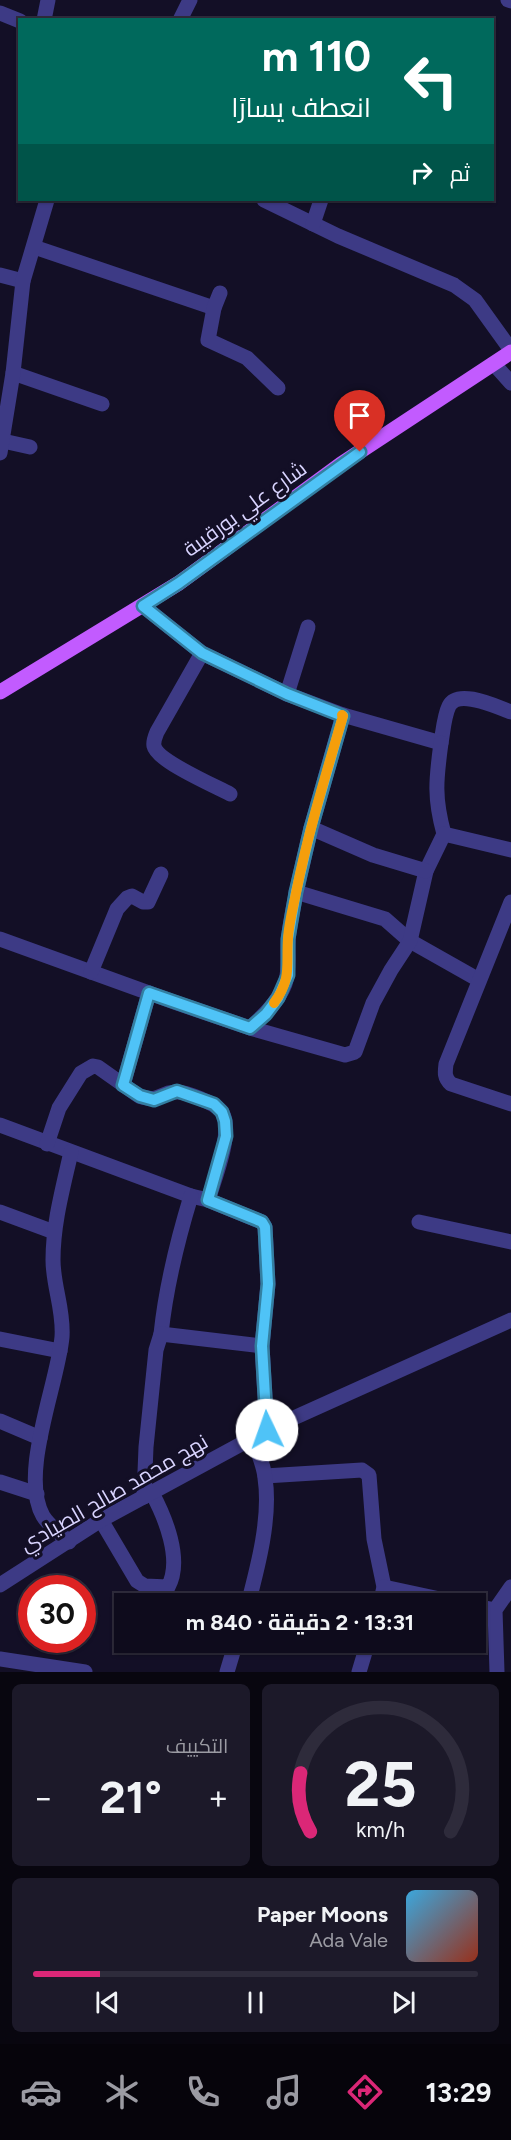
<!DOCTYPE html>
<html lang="ar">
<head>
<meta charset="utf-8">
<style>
  :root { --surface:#0e0b1c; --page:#1c1929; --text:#f1f3f6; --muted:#9b9ba3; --line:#2e2b3b; --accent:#db2777 }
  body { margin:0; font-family:Figtree,Cairo,sans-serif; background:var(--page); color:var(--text); direction:rtl; height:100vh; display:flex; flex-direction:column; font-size:22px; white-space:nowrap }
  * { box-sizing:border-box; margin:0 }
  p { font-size:20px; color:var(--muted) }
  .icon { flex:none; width:33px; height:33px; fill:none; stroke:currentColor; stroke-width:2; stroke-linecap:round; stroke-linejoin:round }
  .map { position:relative; height:1672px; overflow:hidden; direction:ltr }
  .sheet { display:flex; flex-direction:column; gap:12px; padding:12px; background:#08060f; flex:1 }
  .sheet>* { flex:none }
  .guide { position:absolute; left:18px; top:18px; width:476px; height:183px; border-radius:0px; box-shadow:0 2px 4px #0004,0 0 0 2px var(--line); direction:rtl; background:#00695c; color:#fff; overflow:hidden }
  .speed { position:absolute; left:18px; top:1575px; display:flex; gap:12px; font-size:30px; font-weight:700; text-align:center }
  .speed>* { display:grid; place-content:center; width:78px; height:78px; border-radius:50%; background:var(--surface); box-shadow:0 2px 4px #0004,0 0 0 2px var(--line); line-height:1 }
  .speed .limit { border:9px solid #d22; background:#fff; color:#111 }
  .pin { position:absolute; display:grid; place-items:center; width:51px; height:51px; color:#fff; margin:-62px -26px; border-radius:50% 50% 50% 0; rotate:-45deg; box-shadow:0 0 6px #0007 }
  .pin .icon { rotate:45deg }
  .me { position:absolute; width:66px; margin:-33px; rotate:357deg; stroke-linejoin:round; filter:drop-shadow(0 0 4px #0008) }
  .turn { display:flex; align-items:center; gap:21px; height:126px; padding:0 24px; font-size:27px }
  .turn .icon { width:78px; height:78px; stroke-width:2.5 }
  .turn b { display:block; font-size:42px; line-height:51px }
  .then { display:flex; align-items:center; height:57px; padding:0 24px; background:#0003; gap:12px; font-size:22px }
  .big { font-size:45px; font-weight:700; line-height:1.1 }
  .sheet .card { flex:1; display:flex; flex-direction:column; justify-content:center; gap:9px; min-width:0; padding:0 21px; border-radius:9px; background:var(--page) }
  .sheet .dial { align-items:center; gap:0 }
  .dial svg { height:156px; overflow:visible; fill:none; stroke:var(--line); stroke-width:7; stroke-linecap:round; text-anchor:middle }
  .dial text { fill:var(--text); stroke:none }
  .song { display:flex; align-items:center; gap:18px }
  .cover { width:72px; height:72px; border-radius:9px; background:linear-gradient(135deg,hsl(200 70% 55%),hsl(10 70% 35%)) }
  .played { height:6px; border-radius:3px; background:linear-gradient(90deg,var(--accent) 15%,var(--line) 15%) }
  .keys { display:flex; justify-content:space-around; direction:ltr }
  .heat { display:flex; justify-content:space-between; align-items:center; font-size:33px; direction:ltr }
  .sheet .tiles { flex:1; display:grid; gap:12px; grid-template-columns:1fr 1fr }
  .card:last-child { grid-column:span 2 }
  .trip { position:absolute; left:114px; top:1593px; width:372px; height:60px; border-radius:0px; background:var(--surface); box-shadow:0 2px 4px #0004,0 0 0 2px var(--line); font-weight:700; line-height:60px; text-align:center; direction:rtl }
  .tab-bar { display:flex; height:96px; justify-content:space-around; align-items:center; background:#06040b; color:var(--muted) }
  .tab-bar .icon { width:42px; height:42px }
  .tab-bar .current { color:var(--accent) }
  .tab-bar b { font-size:27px; color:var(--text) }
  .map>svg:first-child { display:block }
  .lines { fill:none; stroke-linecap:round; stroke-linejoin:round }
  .minor { stroke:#3d3a85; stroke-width:15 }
  .major { stroke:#c25bff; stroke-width:15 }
  .route-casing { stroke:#337fa1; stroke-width:15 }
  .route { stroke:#4fc3f7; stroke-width:10 }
  .slow { stroke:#f59e0b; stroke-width:10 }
  .labels { text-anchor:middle; stroke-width:6; stroke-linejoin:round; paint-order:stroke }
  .street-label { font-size:21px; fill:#d9d4ff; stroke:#130f26 }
</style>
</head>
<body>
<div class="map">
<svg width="511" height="1672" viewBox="0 0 511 1672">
  <rect width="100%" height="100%" fill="#130f26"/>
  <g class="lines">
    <g class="minor">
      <path d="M508,0L511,1"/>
      <path d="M0,13L20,21"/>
      <path d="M44,20L48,0"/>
      <path d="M180,20L190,0"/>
      <path d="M264,200L338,236L454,285L475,300L511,350"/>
      <path d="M313,224L321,200"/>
      <path d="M34,247L214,308"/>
      <path d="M0,275L23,281"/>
      <path d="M220,293L214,308L208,340L247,358L278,388"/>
      <path d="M494,364L511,383"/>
      <path d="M13,373L102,404"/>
      <path d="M3,441L30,447"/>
      <path d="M0,453L13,373L23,281L47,200"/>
      <path d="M143,606L202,653L287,694L343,715L441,743C443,732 444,716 449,706C458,688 497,707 511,712"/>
      <path d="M202,653L157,732C155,737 153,741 154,746C157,761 215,786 230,794"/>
      <path d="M287,694L308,627"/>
      <path d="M441,743C436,780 434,798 444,834"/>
      <path d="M311,828L343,715"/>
      <path d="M296,892L385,919L410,941L479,980"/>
      <path d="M511,902L446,1064C445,1072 444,1078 451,1084L511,1104"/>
      <path d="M0,939L174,1002L250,1028L345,1055L355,1052L373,1003L391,970L410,941L426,871L444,834L511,850"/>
      <path d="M91,972L117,909L127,898L132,896L143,902H148L161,874"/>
      <path d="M250,1028C264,1015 278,1002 285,984C291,967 286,950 289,933C294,897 303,863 311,828L373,855L426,871"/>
      <path d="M123,1085L149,993"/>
      <path d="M0,1125L191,1196L208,1200L262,1222L265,1227L268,1284L262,1346L267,1430"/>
      <path d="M47,1144L59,1108L81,1073L93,1066L98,1067L139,1096C161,1103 158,1093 175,1092C183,1091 194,1096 201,1099C209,1102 216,1105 221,1111C235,1129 214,1180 208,1200"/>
      <path d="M0,1212L54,1232"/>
      <path d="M419,1222L511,1242"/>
      <path d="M161,1334C166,1286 177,1242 191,1196"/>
      <path d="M0,1339L60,1351"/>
      <path d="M0,1421L40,1438"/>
      <path d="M265,1476L362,1470L369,1475L374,1539L384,1587L380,1604"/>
      <path d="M0,1482L37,1494"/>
      <path d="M144,1497L146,1447L156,1350L161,1334L262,1346"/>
      <path d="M101,1520L137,1581L145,1586L168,1587C183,1560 165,1517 152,1493"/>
      <path d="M69,1542C61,1534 49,1526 43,1516C19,1474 58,1383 62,1337C64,1310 53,1286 53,1260C53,1223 63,1188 71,1152"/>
      <path d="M0,1585L101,1520L267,1430L511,1320"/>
      <path d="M384,1587L463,1604"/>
      <path d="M248,1604C258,1566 271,1517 265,1478C264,1465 257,1451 253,1438"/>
      <path d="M476,1606L495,1610"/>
      <path d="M0,1659L85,1672"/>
      <path d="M227,1672L236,1642"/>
      <path d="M359,1672L368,1642"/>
      <path d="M497,1672L495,1610L511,1587"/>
    </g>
    <path class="major" d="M0,692L179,583L341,464L511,352"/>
  </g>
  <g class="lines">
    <g class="route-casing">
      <path id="route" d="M267,1430L262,1346L268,1284L265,1227L262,1222L255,1219L208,1200L226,1136L225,1121L222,1112L214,1104L177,1091L154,1100L140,1096L123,1085L149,993L250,1028L266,1014L278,998L288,975V939L296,892L311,828L343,716L287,694L202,653L143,606L179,583L360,452"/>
    </g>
    <use href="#route" class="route"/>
    <path class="slow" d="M274,1003C292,978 286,967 288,938C289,923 293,908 296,893C308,833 326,774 343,716L342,715"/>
  </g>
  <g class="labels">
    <g class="street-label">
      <text transform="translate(245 509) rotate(-36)" y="7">شارع علي بورقيبة</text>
      <text transform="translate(114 1493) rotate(-30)" y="7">نهج محمد صالح الصيادي</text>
    </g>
  </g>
</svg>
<div class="speed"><div class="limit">30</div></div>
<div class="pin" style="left:360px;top:452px;background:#d93025"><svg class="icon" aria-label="arrive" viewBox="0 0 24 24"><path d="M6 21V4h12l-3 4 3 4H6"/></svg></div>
<svg class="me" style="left:267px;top:1430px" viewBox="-20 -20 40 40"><circle r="19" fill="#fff"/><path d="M0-13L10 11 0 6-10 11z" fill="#4fc3f7"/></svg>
<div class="trip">13:31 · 2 دقيقة · 840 m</div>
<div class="guide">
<div class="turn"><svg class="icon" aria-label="left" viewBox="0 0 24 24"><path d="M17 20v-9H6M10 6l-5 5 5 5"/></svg><div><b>110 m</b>انعطف يسارًا</div></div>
<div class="then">ثم<svg class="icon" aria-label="right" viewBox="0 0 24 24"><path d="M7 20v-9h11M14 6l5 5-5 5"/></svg></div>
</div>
</div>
<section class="sheet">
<div class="tiles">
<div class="card dial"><svg viewBox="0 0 100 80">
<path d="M14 69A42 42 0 1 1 86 69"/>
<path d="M14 69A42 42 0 0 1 9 39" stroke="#db2777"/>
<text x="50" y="56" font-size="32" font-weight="700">25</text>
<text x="50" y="72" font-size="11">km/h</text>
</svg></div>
<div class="card"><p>التكييف</p>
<div class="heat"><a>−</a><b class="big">21°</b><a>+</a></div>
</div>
<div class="card">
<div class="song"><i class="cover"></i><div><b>Paper Moons</b><p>Ada Vale</p></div></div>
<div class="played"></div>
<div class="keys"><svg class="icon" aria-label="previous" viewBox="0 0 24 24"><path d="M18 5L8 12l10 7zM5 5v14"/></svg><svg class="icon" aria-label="pause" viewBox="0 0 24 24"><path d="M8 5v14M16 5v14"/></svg><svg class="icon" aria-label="next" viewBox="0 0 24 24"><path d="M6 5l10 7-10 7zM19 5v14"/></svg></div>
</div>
</div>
</section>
<nav class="tab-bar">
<b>13:29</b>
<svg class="icon current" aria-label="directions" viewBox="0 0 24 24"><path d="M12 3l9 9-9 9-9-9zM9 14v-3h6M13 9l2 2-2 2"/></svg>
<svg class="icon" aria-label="music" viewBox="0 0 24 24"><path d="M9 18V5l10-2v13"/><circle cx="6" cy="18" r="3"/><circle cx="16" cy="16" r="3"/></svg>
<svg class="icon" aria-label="phone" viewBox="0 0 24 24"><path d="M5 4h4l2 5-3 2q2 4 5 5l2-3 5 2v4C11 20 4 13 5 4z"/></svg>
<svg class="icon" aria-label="climate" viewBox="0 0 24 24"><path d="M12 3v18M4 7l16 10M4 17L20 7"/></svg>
<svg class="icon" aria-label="car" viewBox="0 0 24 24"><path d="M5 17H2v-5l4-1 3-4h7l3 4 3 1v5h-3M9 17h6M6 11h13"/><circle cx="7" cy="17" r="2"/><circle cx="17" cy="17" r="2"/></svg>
</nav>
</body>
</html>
